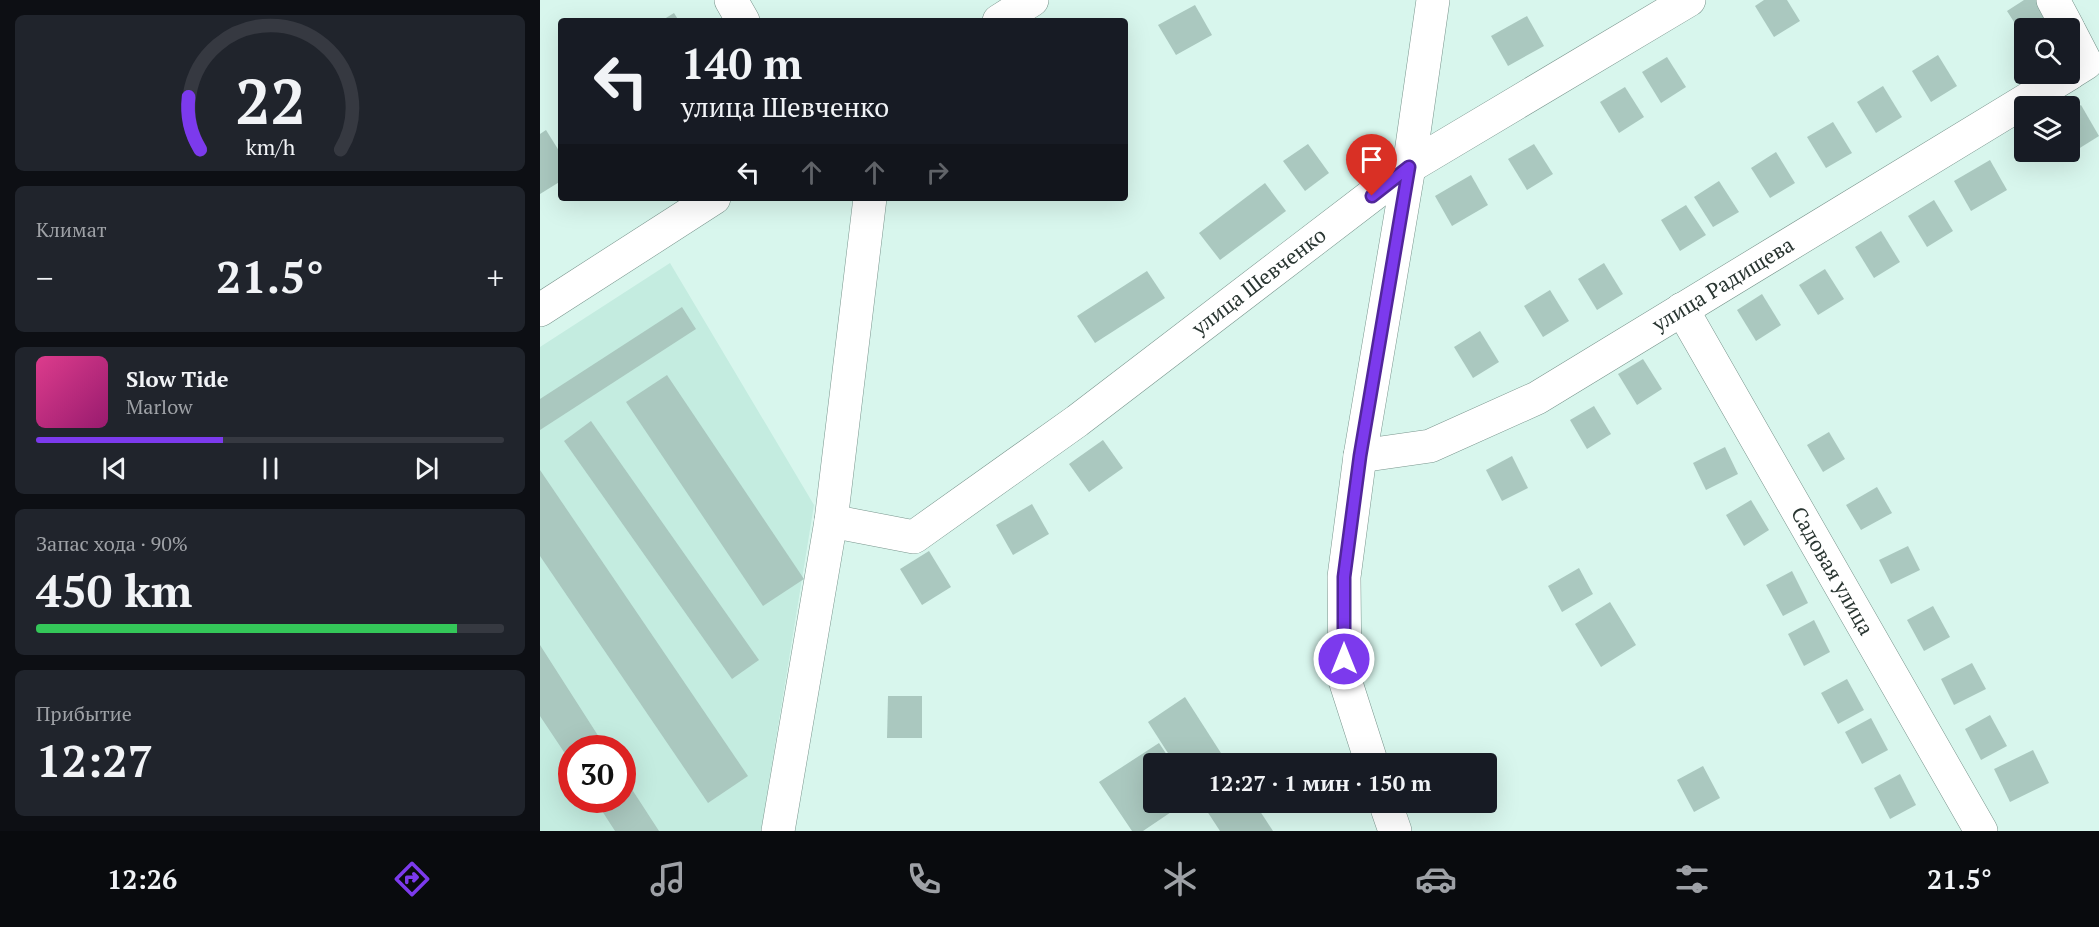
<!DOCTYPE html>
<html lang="ru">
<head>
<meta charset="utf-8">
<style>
  :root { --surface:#171b24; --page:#20242c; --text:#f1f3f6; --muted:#9ea1a6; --line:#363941; --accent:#7c3aed }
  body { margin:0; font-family:"PT Serif",serif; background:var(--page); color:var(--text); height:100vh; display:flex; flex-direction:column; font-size:22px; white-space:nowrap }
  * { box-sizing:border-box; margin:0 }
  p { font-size:20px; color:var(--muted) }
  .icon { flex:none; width:33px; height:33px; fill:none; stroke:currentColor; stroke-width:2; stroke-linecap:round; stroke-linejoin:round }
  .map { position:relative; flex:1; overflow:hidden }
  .side { display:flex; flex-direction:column; gap:15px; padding:15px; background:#0d0f14; width:540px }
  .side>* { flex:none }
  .hud { position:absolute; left:18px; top:18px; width:570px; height:183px; border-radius:6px; box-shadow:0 6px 24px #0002; background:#171b24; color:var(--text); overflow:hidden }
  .tools { position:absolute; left:1474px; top:18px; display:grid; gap:12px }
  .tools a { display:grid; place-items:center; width:66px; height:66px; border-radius:6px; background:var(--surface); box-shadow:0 6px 24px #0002; font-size:30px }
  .speed { position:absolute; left:18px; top:735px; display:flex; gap:12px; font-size:30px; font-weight:700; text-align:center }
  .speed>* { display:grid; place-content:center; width:78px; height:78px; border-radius:50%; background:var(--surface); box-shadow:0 6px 24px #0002; line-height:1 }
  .speed .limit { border:9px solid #d22; background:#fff; color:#111 }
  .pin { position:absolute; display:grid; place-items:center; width:51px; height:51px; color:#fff; margin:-62px -26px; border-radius:50% 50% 50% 0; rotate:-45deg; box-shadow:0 0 6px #0007 }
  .pin .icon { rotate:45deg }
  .me { position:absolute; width:66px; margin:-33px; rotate:0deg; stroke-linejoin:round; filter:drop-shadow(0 0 4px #0008) }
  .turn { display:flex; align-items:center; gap:21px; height:126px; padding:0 24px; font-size:27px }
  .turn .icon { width:78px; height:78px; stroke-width:2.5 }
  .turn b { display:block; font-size:42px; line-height:51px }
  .lanes { display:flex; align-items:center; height:57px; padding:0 24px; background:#0003; justify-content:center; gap:30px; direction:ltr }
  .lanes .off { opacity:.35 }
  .big { font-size:45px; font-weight:600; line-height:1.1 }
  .side .widget { flex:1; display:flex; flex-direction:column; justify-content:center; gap:9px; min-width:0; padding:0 21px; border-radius:9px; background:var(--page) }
  .side .dial { align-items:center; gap:0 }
  .dial svg { height:156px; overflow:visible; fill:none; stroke:var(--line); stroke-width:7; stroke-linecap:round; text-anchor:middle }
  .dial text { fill:var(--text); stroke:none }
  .song { display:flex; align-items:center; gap:18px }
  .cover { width:72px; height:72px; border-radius:9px; background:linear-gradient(135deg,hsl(330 70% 55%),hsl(320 70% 35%)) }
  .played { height:6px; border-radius:3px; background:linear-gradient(90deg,var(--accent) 40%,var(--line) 40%) }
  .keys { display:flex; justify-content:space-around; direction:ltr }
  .heat { display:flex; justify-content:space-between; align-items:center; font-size:33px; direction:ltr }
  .charge { height:9px; border-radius:4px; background:linear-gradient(90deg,#34c759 90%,var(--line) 0) }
  .trip { position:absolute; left:603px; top:753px; width:354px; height:60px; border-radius:6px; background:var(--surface); box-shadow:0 6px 24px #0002; font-weight:600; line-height:60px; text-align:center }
  .tabs { display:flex; height:96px; justify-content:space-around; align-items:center; background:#090b0e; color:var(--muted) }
  .tabs .icon { width:42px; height:42px }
  .tabs .on { color:var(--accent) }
  .tabs b { font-size:27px; color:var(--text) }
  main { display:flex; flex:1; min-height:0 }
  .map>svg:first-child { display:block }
  .built { fill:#c4ece0; fill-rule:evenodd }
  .building { fill:#aac8bf }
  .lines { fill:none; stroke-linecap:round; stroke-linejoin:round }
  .minor-casing { stroke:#79958d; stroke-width:34 }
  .major-casing { stroke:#79958d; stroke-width:34 }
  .minor { stroke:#fff; stroke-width:33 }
  .major { stroke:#fff; stroke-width:33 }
  .route-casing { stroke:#51269a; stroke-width:15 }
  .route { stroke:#7c3aed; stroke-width:10 }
  .labels { text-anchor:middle; stroke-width:5; stroke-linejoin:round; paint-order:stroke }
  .street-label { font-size:21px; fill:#293531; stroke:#f3fffb }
</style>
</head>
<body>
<main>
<section class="side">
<div class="widget dial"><svg viewBox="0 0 100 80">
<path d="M14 69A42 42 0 1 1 86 69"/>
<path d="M14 69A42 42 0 0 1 8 42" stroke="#7c3aed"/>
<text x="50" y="56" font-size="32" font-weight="700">22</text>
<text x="50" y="72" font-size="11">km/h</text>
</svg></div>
<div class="widget"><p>Климат</p>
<div class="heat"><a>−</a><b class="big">21.5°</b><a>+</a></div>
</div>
<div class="widget">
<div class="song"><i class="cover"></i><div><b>Slow Tide</b><p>Marlow</p></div></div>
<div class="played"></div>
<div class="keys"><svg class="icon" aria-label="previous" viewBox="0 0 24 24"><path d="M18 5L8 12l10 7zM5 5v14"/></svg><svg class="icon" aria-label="pause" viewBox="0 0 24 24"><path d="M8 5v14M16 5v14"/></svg><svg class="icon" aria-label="next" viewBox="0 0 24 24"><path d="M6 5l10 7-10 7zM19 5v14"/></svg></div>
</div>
<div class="widget"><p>Запас хода · 90%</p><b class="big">450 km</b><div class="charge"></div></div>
<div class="widget"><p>Прибытие</p><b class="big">12:27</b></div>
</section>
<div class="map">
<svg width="1559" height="831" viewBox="0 0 1559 831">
  <rect width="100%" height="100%" fill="#d8f6ed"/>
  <path class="built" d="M130,263L274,505L221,831H0V347ZM32,748H82V800H32Z"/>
  <g class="building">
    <path d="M1224,0H1247L1260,21L1234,37L1215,6Z"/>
    <path d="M1484,0H1496L1512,26L1507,28H1485V39L1467,11Z"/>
    <path d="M655,5L672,35L636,55L618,25Z"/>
    <path d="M134,13L139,21H121Z"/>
    <path d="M987,16L1004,46L968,66L951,36Z"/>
    <path d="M1398,55L1417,86L1391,102L1372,71Z"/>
    <path d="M1127,57L1146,87L1121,103L1102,72Z"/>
    <path d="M1343,86L1362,117L1336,133L1317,102Z"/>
    <path d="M1085,87L1104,117L1079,133L1060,102Z"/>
    <path d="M1541,105L1559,136L1535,151L1530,144V112Z"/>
    <path d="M1293,122L1312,153L1286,168L1267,137Z"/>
    <path d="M6,130L21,154V181L0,194V134Z"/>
    <path d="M768,144L789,173L765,191L743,161Z"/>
    <path d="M994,144L1013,174L987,190L968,159Z"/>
    <path d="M1236,152L1255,183L1230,198L1211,168Z"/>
    <path d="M1450,160L1467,190L1431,211L1414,181Z"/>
    <path d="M931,175L948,205L912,226L895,196Z"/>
    <path d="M1179,181L1199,212L1173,227L1154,197Z"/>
    <path d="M725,183L746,211L680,260L659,233Z"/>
    <path d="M1394,200L1413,231L1387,247L1368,216Z"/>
    <path d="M1146,205L1166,235L1140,251L1121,220Z"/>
    <path d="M1341,231L1360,262L1334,278L1315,247Z"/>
    <path d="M1064,263L1083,294L1057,310L1038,279Z"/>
    <path d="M1285,269L1304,299L1278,315L1259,285Z"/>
    <path d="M607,271L625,298L555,343L537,316Z"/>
    <path d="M1010,290L1029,321L1003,337L984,306Z"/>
    <path d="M1222,294L1241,325L1216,341L1197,310Z"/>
    <path d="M142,307L156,329L0,430V399Z"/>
    <path d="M940,331L959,362L933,378L914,347Z"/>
    <path d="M1103,359L1122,389L1097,405L1078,374Z"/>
    <path d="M127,375L264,579L223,606L86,402Z"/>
    <path d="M1054,406L1071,434L1047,449L1030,420Z"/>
    <path d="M51,421L219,660L192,679L24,441Z"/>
    <path d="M1289,432L1305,459L1283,472L1267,445Z"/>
    <path d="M563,440L583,468L549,492L529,464Z"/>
    <path d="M1185,447L1198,474L1166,490L1153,463Z"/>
    <path d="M972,456L988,488L962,501L946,470Z"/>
    <path d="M0,470L208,776L168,803L0,556Z"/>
    <path d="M1337,487L1352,513L1321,530L1306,505Z"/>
    <path d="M1211,500L1229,530L1204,546L1186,515Z"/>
    <path d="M492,504L509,534L473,555L456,525Z"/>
    <path d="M1368,546L1380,570L1351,584L1339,560Z"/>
    <path d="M389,551L411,587L382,605L360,569Z"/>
    <path d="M1039,568L1053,594L1022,612L1008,586Z"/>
    <path d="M1252,571L1268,603L1243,616L1226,585Z"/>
    <path d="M1070,602L1096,645L1061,667L1035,624Z"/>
    <path d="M1393,606L1410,637L1384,651L1367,620Z"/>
    <path d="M1274,620L1290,652L1264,666L1248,634Z"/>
    <path d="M0,645L66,748H32V764L0,716Z"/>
    <path d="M1432,663L1446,689L1414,705L1401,679Z"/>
    <path d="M1307,679L1324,710L1298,724L1281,693Z"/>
    <path d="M348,696H382V738H347Z"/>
    <path d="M645,697L688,764H635L608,722Z"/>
    <path d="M1450,715L1467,746L1441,760L1425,729Z"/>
    <path d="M1331,718L1348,750L1322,764L1305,732Z"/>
    <path d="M619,743L633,764H614V802H646L603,831H592L559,782Z"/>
    <path d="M1493,750L1509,783L1470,802L1454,769Z"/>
    <path d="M1163,766L1180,798L1154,812L1137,780Z"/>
    <path d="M82,774L119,831H75L55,800H82Z"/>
    <path d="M1360,774L1376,805L1350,819L1334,788Z"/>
    <path d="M661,802H714L733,831H680Z"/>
  </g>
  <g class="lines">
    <g class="minor-casing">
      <g id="minor">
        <path d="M191,0L203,21"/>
        <path d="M1513,0L1528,28"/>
        <path d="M1530,32L1546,63L1530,73"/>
        <path id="s1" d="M1142,309L1441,831"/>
        <path id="s2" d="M820,456L890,446L997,398L1529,74"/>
        <path id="s3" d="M291,521L374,537L537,421L869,167L1149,0"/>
        <path d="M832,764L805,680L804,577L820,456L869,167L893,0"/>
        <path d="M845,802L855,831"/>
        <path d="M238,831L291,521L330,198"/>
      </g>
    </g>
    <g class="major-casing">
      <g id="major">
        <path d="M459,21L492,0"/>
        <path d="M0,310L174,198"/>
      </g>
    </g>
    <use href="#minor" class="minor"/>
    <use href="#major" class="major"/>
  </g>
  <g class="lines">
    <g class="route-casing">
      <path id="route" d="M804,659V577L820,456L869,167L832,196"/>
    </g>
    <use href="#route" class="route"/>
  </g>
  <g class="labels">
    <g class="street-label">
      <text dy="7" stroke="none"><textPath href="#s3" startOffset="514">улица Шевченко</textPath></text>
      <text dy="7" stroke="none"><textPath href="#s2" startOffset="406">улица Радищева</textPath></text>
      <text dy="7" stroke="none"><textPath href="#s1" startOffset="302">Садовая улица</textPath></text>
    </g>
  </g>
</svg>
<div class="tools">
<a><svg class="icon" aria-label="search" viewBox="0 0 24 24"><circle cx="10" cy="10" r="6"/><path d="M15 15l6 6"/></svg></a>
<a><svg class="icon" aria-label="layers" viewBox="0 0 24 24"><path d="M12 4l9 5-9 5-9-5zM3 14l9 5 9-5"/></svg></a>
</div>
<div class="speed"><div class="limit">30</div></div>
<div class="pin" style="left:832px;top:196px;background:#d93025"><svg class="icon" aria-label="arrive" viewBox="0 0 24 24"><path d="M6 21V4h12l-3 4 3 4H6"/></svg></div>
<svg class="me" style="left:804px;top:659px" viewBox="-20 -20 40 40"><circle r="17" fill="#7c3aed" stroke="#fff" stroke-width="3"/><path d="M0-11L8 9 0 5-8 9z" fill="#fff"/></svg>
<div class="trip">12:27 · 1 мин · 150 m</div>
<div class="hud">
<div class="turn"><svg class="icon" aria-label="left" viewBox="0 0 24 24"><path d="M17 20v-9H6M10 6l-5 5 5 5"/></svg><div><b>140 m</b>улица Шевченко</div></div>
<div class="lanes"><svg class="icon" aria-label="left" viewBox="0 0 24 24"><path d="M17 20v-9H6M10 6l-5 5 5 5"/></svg><svg class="icon off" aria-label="ahead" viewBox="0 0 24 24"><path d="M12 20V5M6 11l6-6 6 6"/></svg><svg class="icon off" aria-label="ahead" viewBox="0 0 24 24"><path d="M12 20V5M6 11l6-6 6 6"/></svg><svg class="icon off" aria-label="right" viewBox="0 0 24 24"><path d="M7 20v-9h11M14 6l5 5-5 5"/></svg></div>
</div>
</div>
</main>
<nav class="tabs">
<b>12:26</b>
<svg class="icon on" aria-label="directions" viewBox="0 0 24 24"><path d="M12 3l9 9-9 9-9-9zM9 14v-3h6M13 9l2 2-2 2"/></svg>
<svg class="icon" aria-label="music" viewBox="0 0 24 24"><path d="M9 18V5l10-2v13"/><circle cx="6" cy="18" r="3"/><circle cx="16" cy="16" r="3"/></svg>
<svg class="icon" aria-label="phone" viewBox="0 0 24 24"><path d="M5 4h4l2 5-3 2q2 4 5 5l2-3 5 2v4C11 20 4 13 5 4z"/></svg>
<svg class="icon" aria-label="climate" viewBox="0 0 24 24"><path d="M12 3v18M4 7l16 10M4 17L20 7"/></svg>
<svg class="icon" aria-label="car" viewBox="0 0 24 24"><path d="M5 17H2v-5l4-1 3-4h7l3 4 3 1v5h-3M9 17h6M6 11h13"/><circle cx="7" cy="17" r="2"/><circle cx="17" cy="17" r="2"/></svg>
<svg class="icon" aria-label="filters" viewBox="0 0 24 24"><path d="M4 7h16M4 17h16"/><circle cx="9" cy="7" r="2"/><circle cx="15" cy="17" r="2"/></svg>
<b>21.5°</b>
</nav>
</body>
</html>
